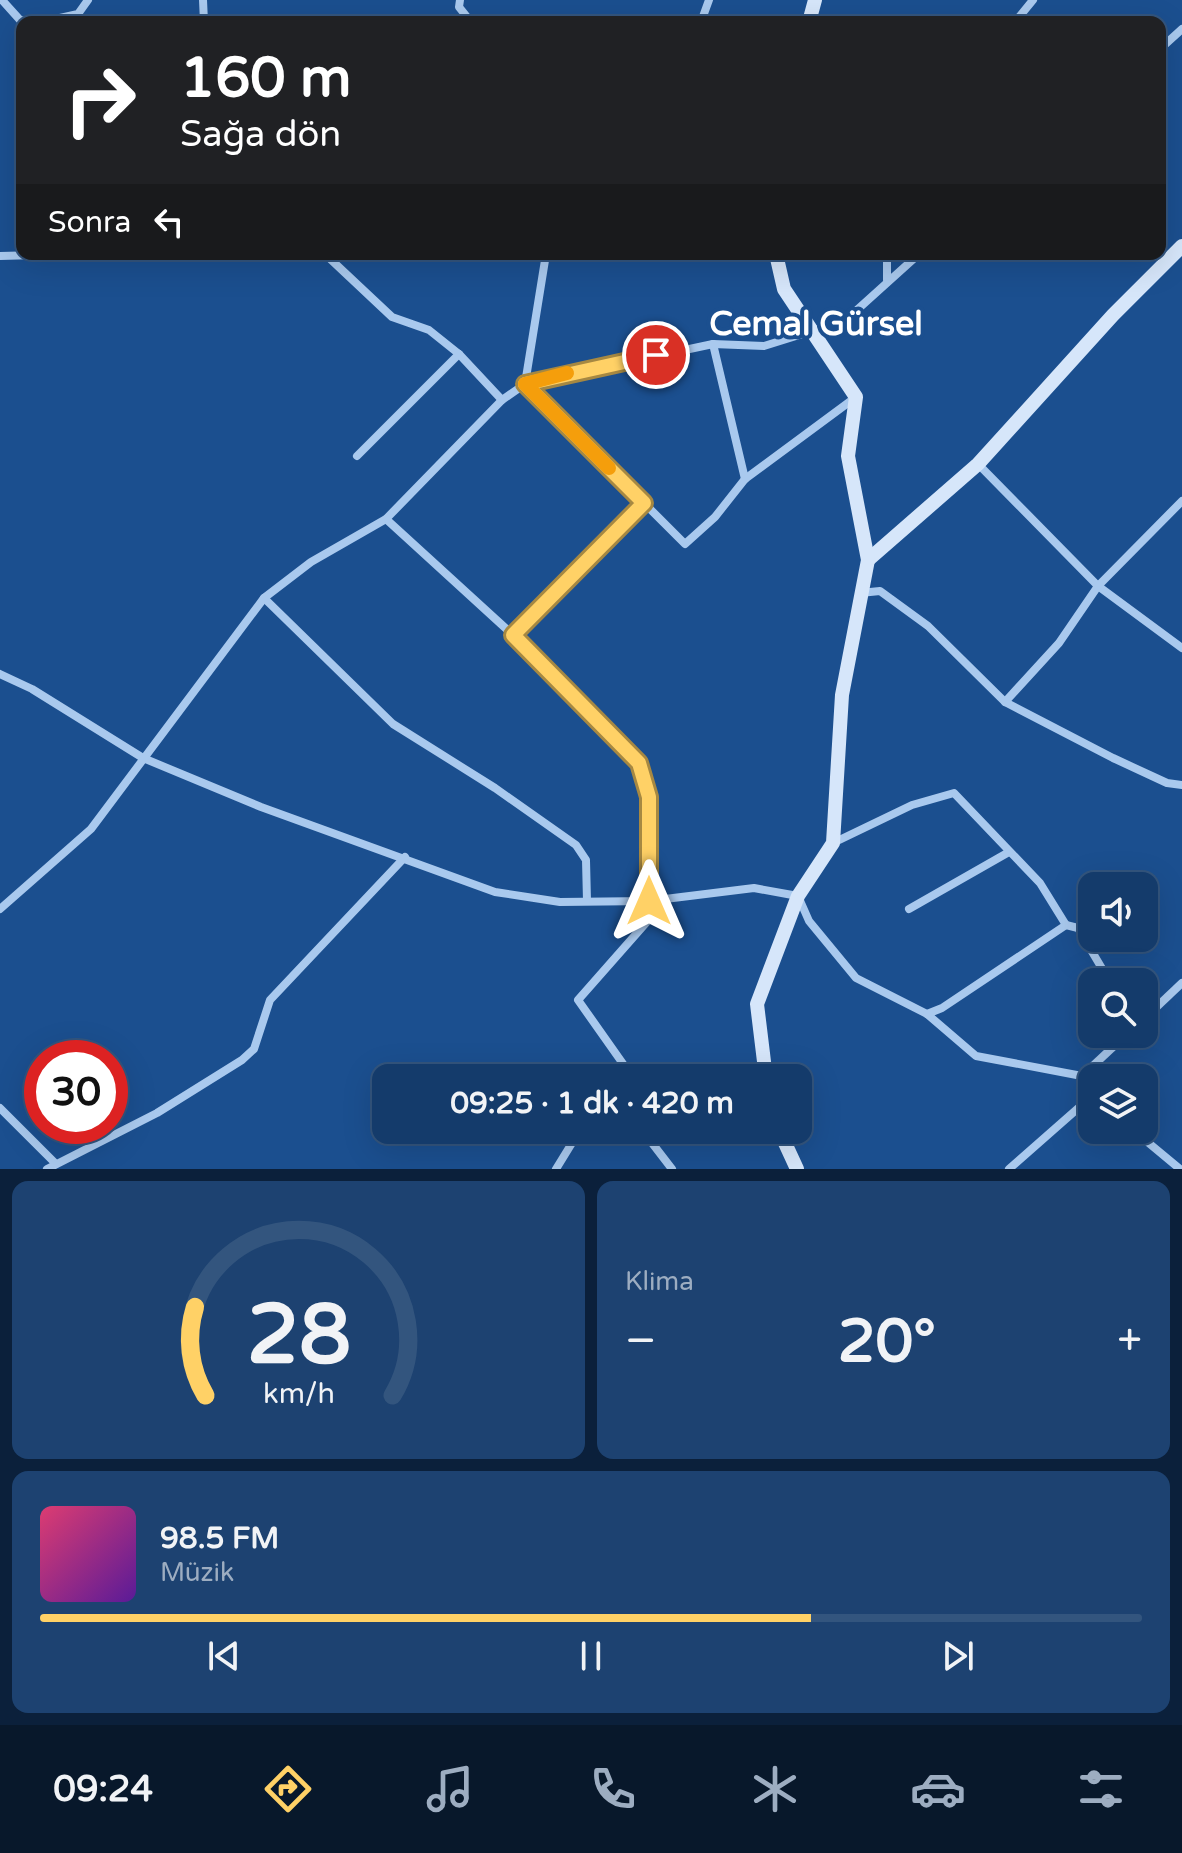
<!DOCTYPE html>
<html lang="tr">
<head>
<meta charset="utf-8">
<style>
  :root { --surface:#143b6b; --page:#1d4271; --text:#f1f3f6; --muted:#9dadc1; --line:#33557e; --accent:#ffd166 }
  body { margin:0; font-family:"Varela Round",sans-serif; background:var(--page); color:var(--text); height:100vh; display:flex; flex-direction:column; font-size:30px; white-space:nowrap }
  * { box-sizing:border-box; margin:0 }
  p { font-size:26px; color:var(--muted) }
  .icon { flex:none; width:44px; height:44px; fill:none; stroke:currentColor; stroke-width:2; stroke-linecap:round; stroke-linejoin:round }
  .map { position:relative; height:1169px; overflow:hidden }
  .drawer { display:flex; flex-direction:column; gap:12px; padding:12px; background:#0b203b; flex:1 }
  .drawer>* { flex:none }
  .banner { position:absolute; left:16px; top:16px; width:1150px; height:244px; border-radius:16px; box-shadow:0 8px 32px #0002,0 0 0 2px var(--line); background:#202124; color:#fff; overflow:hidden }
  .buttons { position:absolute; left:1078px; top:872px; display:grid; gap:16px }
  .buttons a { display:grid; place-items:center; width:80px; height:80px; border-radius:16px; background:var(--surface); box-shadow:0 8px 32px #0002,0 0 0 2px var(--line); font-size:40px }
  .speed { position:absolute; left:24px; top:1040px; display:flex; gap:16px; font-size:40px; font-weight:700; text-align:center }
  .speed>* { display:grid; place-content:center; width:104px; height:104px; border-radius:50%; background:var(--surface); box-shadow:0 8px 32px #0002,0 0 0 2px var(--line); line-height:1 }
  .speed .limit { border:12px solid #d22; background:#fff; color:#111 }
  .pin { position:absolute; display:grid; place-items:center; width:68px; height:68px; color:#fff; margin:-34px; border:4px solid #fff; border-radius:50%; box-shadow:0 2px 8px #0007 }
  .me { position:absolute; width:88px; margin:-44px; rotate:0deg; stroke-linejoin:round; filter:drop-shadow(0 0 6px #0008) }
  .turn { display:flex; align-items:center; gap:28px; height:168px; padding:0 32px; font-size:36px }
  .turn .icon { width:104px; height:104px; stroke-width:2.5 }
  .turn b { display:block; font-size:56px; line-height:68px }
  .then { display:flex; align-items:center; height:76px; padding:0 32px; background:#0003; gap:16px; font-size:30px }
  .big { font-size:60px; font-weight:700; line-height:1.1 }
  .drawer .widget { flex:1; display:flex; flex-direction:column; justify-content:center; gap:12px; min-width:0; padding:0 28px; border-radius:16px; background:var(--page) }
  .drawer .dial { align-items:center; gap:0 }
  .dial svg { height:208px; overflow:visible; fill:none; stroke:var(--line); stroke-width:7; stroke-linecap:round; text-anchor:middle }
  .dial text { fill:var(--text); stroke:none }
  .song { display:flex; align-items:center; gap:24px }
  .cover { width:96px; height:96px; border-radius:12px; background:linear-gradient(135deg,hsl(340 70% 55%),hsl(270 70% 35%)) }
  .played { height:8px; border-radius:4px; background:linear-gradient(90deg,var(--accent) 70%,var(--line) 70%) }
  .keys { display:flex; justify-content:space-around; direction:ltr }
  .heat { display:flex; justify-content:space-between; align-items:center; font-size:44px; direction:ltr }
  .drawer .tiles { flex:1; display:grid; gap:12px; grid-template-columns:1fr 1fr }
  .widget:last-child { grid-column:span 2 }
  .trip { position:absolute; left:372px; top:1064px; width:440px; height:80px; border-radius:16px; background:var(--surface); box-shadow:0 8px 32px #0002,0 0 0 2px var(--line); font-weight:700; line-height:80px; text-align:center }
  .menu { display:flex; height:128px; justify-content:space-around; align-items:center; background:#08182b; color:var(--muted) }
  .menu .icon { width:56px; height:56px }
  .menu .current { color:var(--accent) }
  .menu b { font-size:36px; color:var(--text) }
  .map>svg:first-child { display:block }
  .lines { fill:none; stroke-linecap:round; stroke-linejoin:round }
  .street { stroke:#a9c9ee; stroke-width:8 }
  .secondary { stroke:#d6e6fa; stroke-width:14 }
  .route-casing { stroke:#a68842; stroke-width:20 }
  .route { stroke:#ffd166; stroke-width:14 }
  .slow { stroke:#f59e0b; stroke-width:14 }
  .labels { text-anchor:middle; stroke-width:8; stroke-linejoin:round; paint-order:stroke }
  .district-label { font-size:34px; font-weight:bold; fill:#fff; stroke:#1b4f8f }
</style>
</head>
<body>
<div class="map">
<svg width="1182" height="1169" viewBox="0 0 1182 1169">
  <rect width="100%" height="100%" fill="#1b4f8f"/>
  <g class="lines">
    <g class="street">
      <path d="M2,0L20,20L32,22"/>
      <path d="M203,0L204,22"/>
      <path d="M460,0L459,7L471,22"/>
      <path d="M42,22L78,14L88,0"/>
      <path d="M701,22L709,0"/>
      <path d="M1015,22L1033,0"/>
      <path d="M1160,49L1182,29"/>
      <path d="M325,254L392,317L429,330L459,354L502,400"/>
      <path d="M887,254V280"/>
      <path d="M0,256L75,254"/>
      <path d="M713,344L745,479"/>
      <path d="M525,384L713,344L764,346L812,331L848,318L919,254"/>
      <path d="M525,384L644,503"/>
      <path d="M357,456L459,354"/>
      <path d="M978,464L1098,586L1182,648"/>
      <path d="M386,519L513,635L639,763L649,797V901"/>
      <path d="M860,593L880,591L928,626L1005,702L1113,758L1167,783L1182,785"/>
      <path d="M264,598L393,724L495,788L576,845L586,860L587,901"/>
      <path d="M513,635L644,503L685,544L715,517L745,479L856,397"/>
      <path d="M0,674L32,689L143,758L261,807L495,892L560,902L649,901L754,888L798,896L809,921L856,978L927,1014L976,1056L1082,1076L1092,1091"/>
      <path d="M1005,702L1059,643L1098,586L1182,501"/>
      <path d="M833,843L912,805L954,793L1040,883L1066,925L942,1008L927,1014"/>
      <path d="M0,909L91,829L264,598L311,562L386,519L502,400L525,384L546,254"/>
      <path d="M909,909L1009,852"/>
      <path d="M1066,925L1078,928L1110,982"/>
      <path d="M1144,1019L1182,983"/>
      <path d="M1082,1076L1127,1034"/>
      <path d="M619,1078L626,1068L578,1000L667,899"/>
      <path d="M0,1108L56,1164"/>
      <path d="M642,1130L672,1169"/>
      <path d="M1133,1130L1180,1169"/>
      <path d="M47,1169L157,1113L242,1060L254,1049L270,1000L405,857"/>
      <path d="M556,1169L580,1130"/>
      <path d="M1009,1169L1092,1096"/>
    </g>
    <g class="secondary">
      <path d="M809,22L815,0"/>
      <path d="M868,560L978,464L1113,315L1182,246"/>
      <path d="M766,1078L757,1004L798,896L833,843L842,695L868,560L848,456L856,397L784,289L776,254"/>
      <path d="M779,1130L797,1169"/>
    </g>
  </g>
  <g class="lines">
    <g class="route-casing">
      <path id="route" d="M649,901V797L639,763L513,635L644,503L525,384L656,355"/>
    </g>
    <use href="#route" class="route"/>
    <path class="slow" d="M567,373L525,384L609,468"/>
  </g>
  <g class="labels">
    <g class="district-label">
      <text x="816" y="335">Cemal Gürsel</text>
    </g>
  </g>
</svg>
<div class="buttons">
<a><svg class="icon" aria-label="sound" viewBox="0 0 24 24"><path d="M4 9h4l5-4v14l-5-4H4zM17 9q2 3 0 6"/></svg></a>
<a><svg class="icon" aria-label="search" viewBox="0 0 24 24"><circle cx="10" cy="10" r="6"/><path d="M15 15l6 6"/></svg></a>
<a><svg class="icon" aria-label="layers" viewBox="0 0 24 24"><path d="M12 4l9 5-9 5-9-5zM3 14l9 5 9-5"/></svg></a>
</div>
<div class="speed"><div class="limit">30</div></div>
<div class="pin" style="left:656px;top:355px;background:#d93025"><svg class="icon" aria-label="arrive" viewBox="0 0 24 24"><path d="M6 21V4h12l-3 4 3 4H6"/></svg></div>
<svg class="me" style="left:649px;top:901px" viewBox="-20 -20 40 40"><path d="M0-17L14 15 0 8-14 15z" fill="#ffd166" stroke="#fff" stroke-width="4"/></svg>
<div class="trip">09:25 · 1 dk · 420 m</div>
<div class="banner">
<div class="turn"><svg class="icon" aria-label="right" viewBox="0 0 24 24"><path d="M7 20v-9h11M14 6l5 5-5 5"/></svg><div><b>160 m</b>Sağa dön</div></div>
<div class="then">Sonra<svg class="icon" aria-label="left" viewBox="0 0 24 24"><path d="M17 20v-9H6M10 6l-5 5 5 5"/></svg></div>
</div>
</div>
<section class="drawer">
<div class="tiles">
<div class="widget dial"><svg viewBox="0 0 100 80">
<path d="M14 69A42 42 0 1 1 86 69"/>
<path d="M14 69A42 42 0 0 1 10 35" stroke="#ffd166"/>
<text x="50" y="56" font-size="32" font-weight="700">28</text>
<text x="50" y="72" font-size="11">km/h</text>
</svg></div>
<div class="widget"><p>Klima</p>
<div class="heat"><a>−</a><b class="big">20°</b><a>+</a></div>
</div>
<div class="widget">
<div class="song"><i class="cover"></i><div><b>98.5 FM</b><p>Müzik</p></div></div>
<div class="played"></div>
<div class="keys"><svg class="icon" aria-label="previous" viewBox="0 0 24 24"><path d="M18 5L8 12l10 7zM5 5v14"/></svg><svg class="icon" aria-label="pause" viewBox="0 0 24 24"><path d="M8 5v14M16 5v14"/></svg><svg class="icon" aria-label="next" viewBox="0 0 24 24"><path d="M6 5l10 7-10 7zM19 5v14"/></svg></div>
</div>
</div>
</section>
<nav class="menu">
<b>09:24</b>
<svg class="icon current" aria-label="directions" viewBox="0 0 24 24"><path d="M12 3l9 9-9 9-9-9zM9 14v-3h6M13 9l2 2-2 2"/></svg>
<svg class="icon" aria-label="music" viewBox="0 0 24 24"><path d="M9 18V5l10-2v13"/><circle cx="6" cy="18" r="3"/><circle cx="16" cy="16" r="3"/></svg>
<svg class="icon" aria-label="phone" viewBox="0 0 24 24"><path d="M5 4h4l2 5-3 2q2 4 5 5l2-3 5 2v4C11 20 4 13 5 4z"/></svg>
<svg class="icon" aria-label="climate" viewBox="0 0 24 24"><path d="M12 3v18M4 7l16 10M4 17L20 7"/></svg>
<svg class="icon" aria-label="car" viewBox="0 0 24 24"><path d="M5 17H2v-5l4-1 3-4h7l3 4 3 1v5h-3M9 17h6M6 11h13"/><circle cx="7" cy="17" r="2"/><circle cx="17" cy="17" r="2"/></svg>
<svg class="icon" aria-label="filters" viewBox="0 0 24 24"><path d="M4 7h16M4 17h16"/><circle cx="9" cy="7" r="2"/><circle cx="15" cy="17" r="2"/></svg>
</nav>
</body>
</html>
